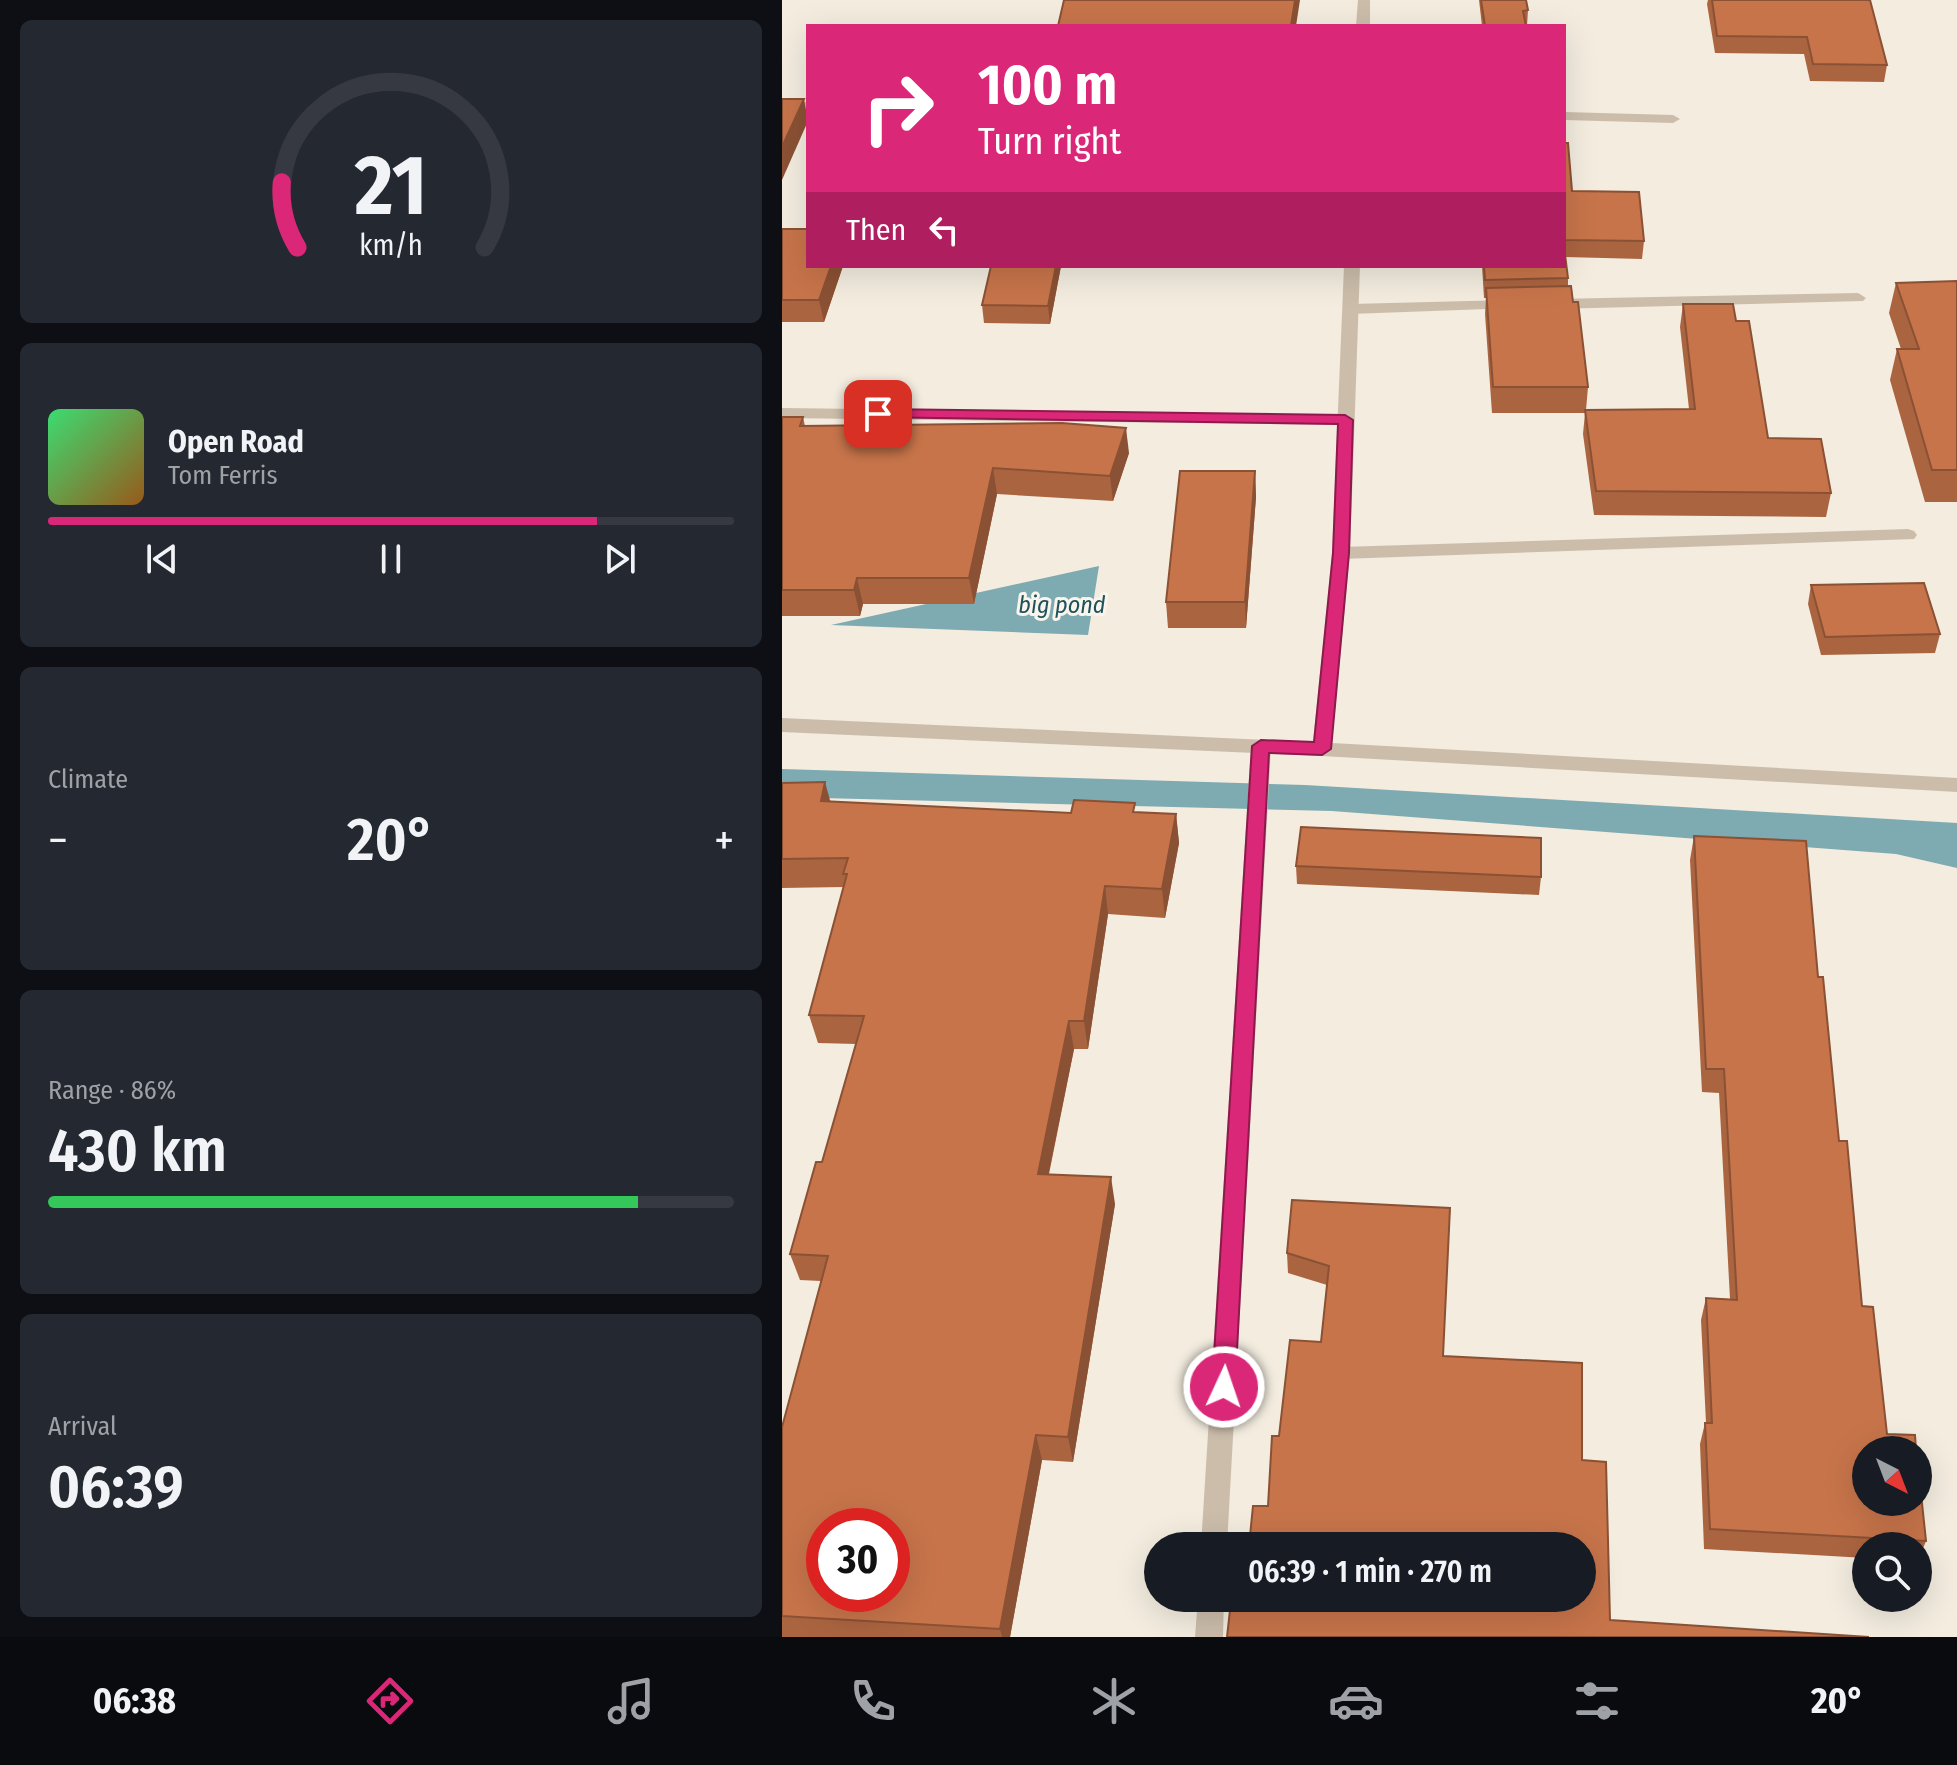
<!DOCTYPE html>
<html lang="en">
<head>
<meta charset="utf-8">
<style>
  :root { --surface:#171b24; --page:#242831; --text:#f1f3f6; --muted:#9ea1a6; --line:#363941; --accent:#db2777 }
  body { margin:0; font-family:"Fira Sans Condensed",sans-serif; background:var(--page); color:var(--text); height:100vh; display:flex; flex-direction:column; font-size:30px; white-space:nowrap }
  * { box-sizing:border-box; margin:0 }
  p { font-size:26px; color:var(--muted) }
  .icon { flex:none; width:44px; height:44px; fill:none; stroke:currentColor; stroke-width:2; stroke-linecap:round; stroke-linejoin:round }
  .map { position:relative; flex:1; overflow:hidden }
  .sheet { display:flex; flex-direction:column; gap:20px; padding:20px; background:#0d0f14; width:782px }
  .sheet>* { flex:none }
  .banner { position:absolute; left:24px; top:24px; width:760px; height:244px; border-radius:0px; box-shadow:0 8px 32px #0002; background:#db2777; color:#fff; overflow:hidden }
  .needle { width:52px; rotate:138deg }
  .controls { position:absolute; left:1070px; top:1436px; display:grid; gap:16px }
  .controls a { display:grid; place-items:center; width:80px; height:80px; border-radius:50%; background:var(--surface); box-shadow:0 8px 32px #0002; font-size:40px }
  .speed { position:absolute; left:24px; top:1508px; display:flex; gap:16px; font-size:40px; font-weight:700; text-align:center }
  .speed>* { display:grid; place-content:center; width:104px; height:104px; border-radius:50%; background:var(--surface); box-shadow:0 8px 32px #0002; line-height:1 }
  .speed .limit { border:12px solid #d22; background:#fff; color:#111 }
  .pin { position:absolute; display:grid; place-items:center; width:68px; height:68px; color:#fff; margin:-34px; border-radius:16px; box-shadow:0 4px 12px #0006 }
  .me { position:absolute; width:88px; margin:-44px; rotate:3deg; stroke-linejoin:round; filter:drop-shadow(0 0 6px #0008) }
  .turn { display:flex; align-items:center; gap:28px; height:168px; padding:0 40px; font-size:36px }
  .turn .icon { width:104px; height:104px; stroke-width:2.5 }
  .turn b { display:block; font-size:56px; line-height:68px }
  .then { display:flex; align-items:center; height:76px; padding:0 40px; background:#0003; gap:16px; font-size:30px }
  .big { font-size:60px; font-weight:600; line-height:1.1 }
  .sheet .card { flex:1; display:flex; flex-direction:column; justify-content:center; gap:12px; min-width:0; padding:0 28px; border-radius:12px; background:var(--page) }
  .sheet .dial { align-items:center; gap:0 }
  .dial svg { height:208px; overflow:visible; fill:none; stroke:var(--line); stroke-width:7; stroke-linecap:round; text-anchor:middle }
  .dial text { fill:var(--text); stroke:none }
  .song { display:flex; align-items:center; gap:24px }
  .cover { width:96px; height:96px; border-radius:12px; background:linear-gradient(135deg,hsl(140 70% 55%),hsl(30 70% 35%)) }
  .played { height:8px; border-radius:4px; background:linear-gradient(90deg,var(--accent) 80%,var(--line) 80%) }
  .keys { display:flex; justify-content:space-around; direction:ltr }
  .heat { display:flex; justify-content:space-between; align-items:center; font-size:44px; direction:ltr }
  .charge { height:12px; border-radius:6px; background:linear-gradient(90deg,#34c759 86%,var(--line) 0) }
  .trip { position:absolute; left:362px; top:1532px; width:452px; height:80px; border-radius:40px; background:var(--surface); box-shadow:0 8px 32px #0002; font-weight:600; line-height:80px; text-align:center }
  .tabs { display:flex; height:128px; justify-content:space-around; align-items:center; background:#090b0e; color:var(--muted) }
  .tabs .icon { width:56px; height:56px }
  .tabs .selected { color:var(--accent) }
  .tabs b { font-size:36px; color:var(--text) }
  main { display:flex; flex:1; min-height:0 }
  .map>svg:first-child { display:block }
  .water { fill:#7eaab1 }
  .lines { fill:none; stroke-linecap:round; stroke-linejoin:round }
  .minor { fill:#ccbdab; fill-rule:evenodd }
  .tertiary { fill:#ccbdab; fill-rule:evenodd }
  .wall { fill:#ab6440 }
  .shaded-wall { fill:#8b5134 }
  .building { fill:#c7744a; stroke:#8b5134; stroke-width:2; fill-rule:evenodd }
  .route { fill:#db2777; stroke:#8e194d; stroke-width:2 }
  .labels { text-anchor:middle; stroke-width:6; stroke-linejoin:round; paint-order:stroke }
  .water-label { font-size:24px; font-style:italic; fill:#1f525c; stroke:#faf5ec }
</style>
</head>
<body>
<main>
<section class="sheet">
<div class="card dial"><svg viewBox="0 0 100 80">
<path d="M14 69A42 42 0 1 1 86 69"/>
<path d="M14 69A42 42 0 0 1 8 44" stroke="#db2777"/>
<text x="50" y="56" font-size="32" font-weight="700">21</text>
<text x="50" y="72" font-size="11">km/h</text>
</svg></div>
<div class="card">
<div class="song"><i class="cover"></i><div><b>Open Road</b><p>Tom Ferris</p></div></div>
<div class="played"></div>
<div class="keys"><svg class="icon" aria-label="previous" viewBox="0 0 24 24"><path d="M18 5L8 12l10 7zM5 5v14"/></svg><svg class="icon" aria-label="pause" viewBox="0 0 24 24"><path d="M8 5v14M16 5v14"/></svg><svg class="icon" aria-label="next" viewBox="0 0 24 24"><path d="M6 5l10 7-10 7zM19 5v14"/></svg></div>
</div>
<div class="card"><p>Climate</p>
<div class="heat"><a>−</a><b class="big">20°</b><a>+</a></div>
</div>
<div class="card"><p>Range · 86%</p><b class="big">430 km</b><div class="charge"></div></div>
<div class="card"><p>Arrival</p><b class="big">06:39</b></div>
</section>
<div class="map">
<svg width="1175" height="1637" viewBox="0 0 1175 1637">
  <rect width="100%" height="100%" fill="#f3ecdf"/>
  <g class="water">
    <path d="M317,566L306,635L49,625Z"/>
    <path d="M0,769L523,785L1175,823V868L1114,854L550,811L0,797Z"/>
  </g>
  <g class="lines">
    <g class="minor">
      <rect x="0" y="102" width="26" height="8"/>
      <path d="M782,112L891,115L898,119L891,123L782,120Z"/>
      <path d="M1076,293L1084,298L1081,301L772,309L764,304L772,299Z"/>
      <path d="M728,300L733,302V308L568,314L560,309L568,304Z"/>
      <path d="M0,408L563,415L571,420L563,425L0,418Z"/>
      <path d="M1126,529L1132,531L1135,535L1132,539L559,559L550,553L559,547Z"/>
      <path d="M479,739L489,746L445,1546H419L469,746Z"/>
      <path d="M416,1598H442L441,1637H413Z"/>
    </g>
    <g class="tertiary">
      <path d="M576,0H588V26H574Z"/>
      <path d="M562,266H578L568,553L550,743L1175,778V792L540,756L0,732V718L531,742L550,553Z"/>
    </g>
  </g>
  <g class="wall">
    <path d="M697,0H744L746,10L745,26H700Z"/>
    <path d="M926,0H1088L1105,65L1102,82L1028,81L1022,54L933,53L925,4Z"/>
    <path d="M782,143L790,191L862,241L860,259L783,257L786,278V286L806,387L804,410L907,409L898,327L901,304L954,321L986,438L1049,493L1044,517L812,515L801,434L803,413H710L703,314L704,298H702L700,266H782Z"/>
    <path d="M0,229L26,266H61L42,322H0Z"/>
    <path d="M279,266L268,324L202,323L200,305Z"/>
    <path d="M1175,281V502H1143L1108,380L1115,349H1119L1107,313L1114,283Z"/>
    <path d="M0,417H21L23,426L347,453L331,501L215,494L192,604H81L78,616H0Z"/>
    <path d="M473,471L474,497L464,628H386L384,602Z"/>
    <path d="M1029,585L1158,634L1153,653L1039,655L1026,604Z"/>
    <path d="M0,783L49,802L289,813L354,812L394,814L397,843L383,918L326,914L306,1049H292L267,1174L333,1204L291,1462L260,1460L228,1637H0V1427L39,1281L18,1280L8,1254L40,1162L74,1044L36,1043L27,1015L62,887L0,888Z"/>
    <path d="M912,836L1036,977L1057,1141L1080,1306L1105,1434L1144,1541L1136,1561V1546H1084V1558L922,1549L918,1444L923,1423H924L919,1320L924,1298L948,1299L937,1093L920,1092L908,860Z"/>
    <path d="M514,866L759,877L757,895L515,884Z"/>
    <path d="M668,1208L460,1601L486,1506L539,1342L545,1285L506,1273L505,1253Z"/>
  </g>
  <g class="shaded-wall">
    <path d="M513,0H518L514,26H509Z"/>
    <path d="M22,99L26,121L0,180V147Z"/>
    <path d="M49,266H61L42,322L37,300Z"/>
    <path d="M274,266H279L268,324L266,306Z"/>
    <path d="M344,428L347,453L331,501L328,476Z"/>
    <path d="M211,468L215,494L192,604L187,578Z"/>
    <path d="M473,471L474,497L464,628L463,602Z"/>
    <path d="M75,578L81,604L78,616L72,590Z"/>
    <path d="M43,782L51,811L39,801Z"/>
    <path d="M394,814L397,843L383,918L380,889Z"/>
    <path d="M323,886L326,914L306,1049L302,1021Z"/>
    <path d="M287,1021L292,1049L261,1201L256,1174Z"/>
    <path d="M329,1177L333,1204L291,1462L286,1437Z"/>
    <path d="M254,1435L260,1460L228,1637H220L218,1629Z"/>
  </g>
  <g class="building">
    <path d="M282,0H513L509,26H276Z"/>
    <path d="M699,0H744L746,10L741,11L744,26H703Z"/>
    <path d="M930,0H1088L1105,65L1031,64L1025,37L935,36Z"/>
    <path d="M0,99H22L0,147Z"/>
    <path d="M782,143H786L790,191L857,192L862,241L782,240Z"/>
    <path d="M0,229H26V266H49L37,300H0Z"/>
    <path d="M782,247L786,278L703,280L702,266H782Z"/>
    <path d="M209,266H274L266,306L200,305Z"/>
    <path d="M1175,281V470H1150L1115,349H1137L1114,283Z"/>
    <path d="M789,286L791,302H796L806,387H711L704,288Z"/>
    <path d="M901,304H951L954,321H967L986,438L1039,439L1049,493L814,491L803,410L913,409Z"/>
    <path d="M0,417H21L18,426L280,423L344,428L328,476L211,468L187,578H75L72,590H0Z"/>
    <path d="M398,471H473L463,602H384Z"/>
    <path d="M1142,583L1158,634L1043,637L1029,585Z"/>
    <path d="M43,782L39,801L289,813L292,800L353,803L351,812L394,814L380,889L323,886L302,1021H287L256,1174L329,1177L286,1437L254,1435L218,1629L0,1616V1427L46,1256L8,1254L34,1162H40L82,1016L27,1015L65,874H61L66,858L0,859V783ZM42,1526H110V1594H42Z"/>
    <path d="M519,827L759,838V877L514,866Z"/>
    <path d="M912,836L1024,841L1036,977H1041L1057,1141H1065L1080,1306L1091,1307L1105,1434L1133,1435L1134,1450H1084V1502H1136V1465L1144,1541L928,1529L923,1423H930L924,1298L955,1300L942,1069H924Z"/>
    <path d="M510,1200L668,1208L661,1356L800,1363V1460L824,1462L828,1620L1087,1637H445L449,1601H460V1598H800V1546H467L471,1506H486L490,1436H497L508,1340L539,1342L547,1266L505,1253Z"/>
  </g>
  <path class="route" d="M96,409L563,415L571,420L567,553L549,749L540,755L487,753L453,1387L450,1395L442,1398L434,1395L430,1387L470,746L479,740L532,742L551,553L556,424L90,417V410Z"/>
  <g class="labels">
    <g class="water-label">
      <text x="280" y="613">big pond</text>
    </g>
  </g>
</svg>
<div class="controls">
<a><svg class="needle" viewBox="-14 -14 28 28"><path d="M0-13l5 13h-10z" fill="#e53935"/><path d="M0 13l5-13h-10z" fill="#9ea1a6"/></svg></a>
<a><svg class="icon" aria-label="search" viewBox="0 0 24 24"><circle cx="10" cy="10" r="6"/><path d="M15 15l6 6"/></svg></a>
</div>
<div class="speed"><div class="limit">30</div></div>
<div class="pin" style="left:96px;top:414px;background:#d93025"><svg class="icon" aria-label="arrive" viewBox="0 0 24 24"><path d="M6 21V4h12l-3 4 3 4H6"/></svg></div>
<svg class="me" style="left:442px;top:1387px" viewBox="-20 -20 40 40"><circle r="17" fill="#db2777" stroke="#fff" stroke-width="3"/><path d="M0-11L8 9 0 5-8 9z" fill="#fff"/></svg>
<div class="trip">06:39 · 1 min · 270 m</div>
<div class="banner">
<div class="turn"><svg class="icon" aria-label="right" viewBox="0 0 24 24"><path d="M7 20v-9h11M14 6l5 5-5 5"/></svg><div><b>100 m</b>Turn right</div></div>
<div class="then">Then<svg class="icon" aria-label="left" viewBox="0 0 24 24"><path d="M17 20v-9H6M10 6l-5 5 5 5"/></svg></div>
</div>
</div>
</main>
<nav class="tabs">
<b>06:38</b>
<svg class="icon selected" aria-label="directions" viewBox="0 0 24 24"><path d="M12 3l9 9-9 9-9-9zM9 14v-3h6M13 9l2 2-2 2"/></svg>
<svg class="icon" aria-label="music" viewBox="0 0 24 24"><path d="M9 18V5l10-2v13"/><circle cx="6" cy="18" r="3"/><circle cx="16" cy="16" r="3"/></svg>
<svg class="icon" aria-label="phone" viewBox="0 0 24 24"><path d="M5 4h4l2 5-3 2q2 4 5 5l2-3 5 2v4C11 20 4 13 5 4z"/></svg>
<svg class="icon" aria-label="climate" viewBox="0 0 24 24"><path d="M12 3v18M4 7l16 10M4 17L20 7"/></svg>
<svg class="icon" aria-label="car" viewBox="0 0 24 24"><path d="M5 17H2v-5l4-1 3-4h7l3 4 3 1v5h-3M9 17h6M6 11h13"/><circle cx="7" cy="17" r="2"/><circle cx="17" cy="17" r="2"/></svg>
<svg class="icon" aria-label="filters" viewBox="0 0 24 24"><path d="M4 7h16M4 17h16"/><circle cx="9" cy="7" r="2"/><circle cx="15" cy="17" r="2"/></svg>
<b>20°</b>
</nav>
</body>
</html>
